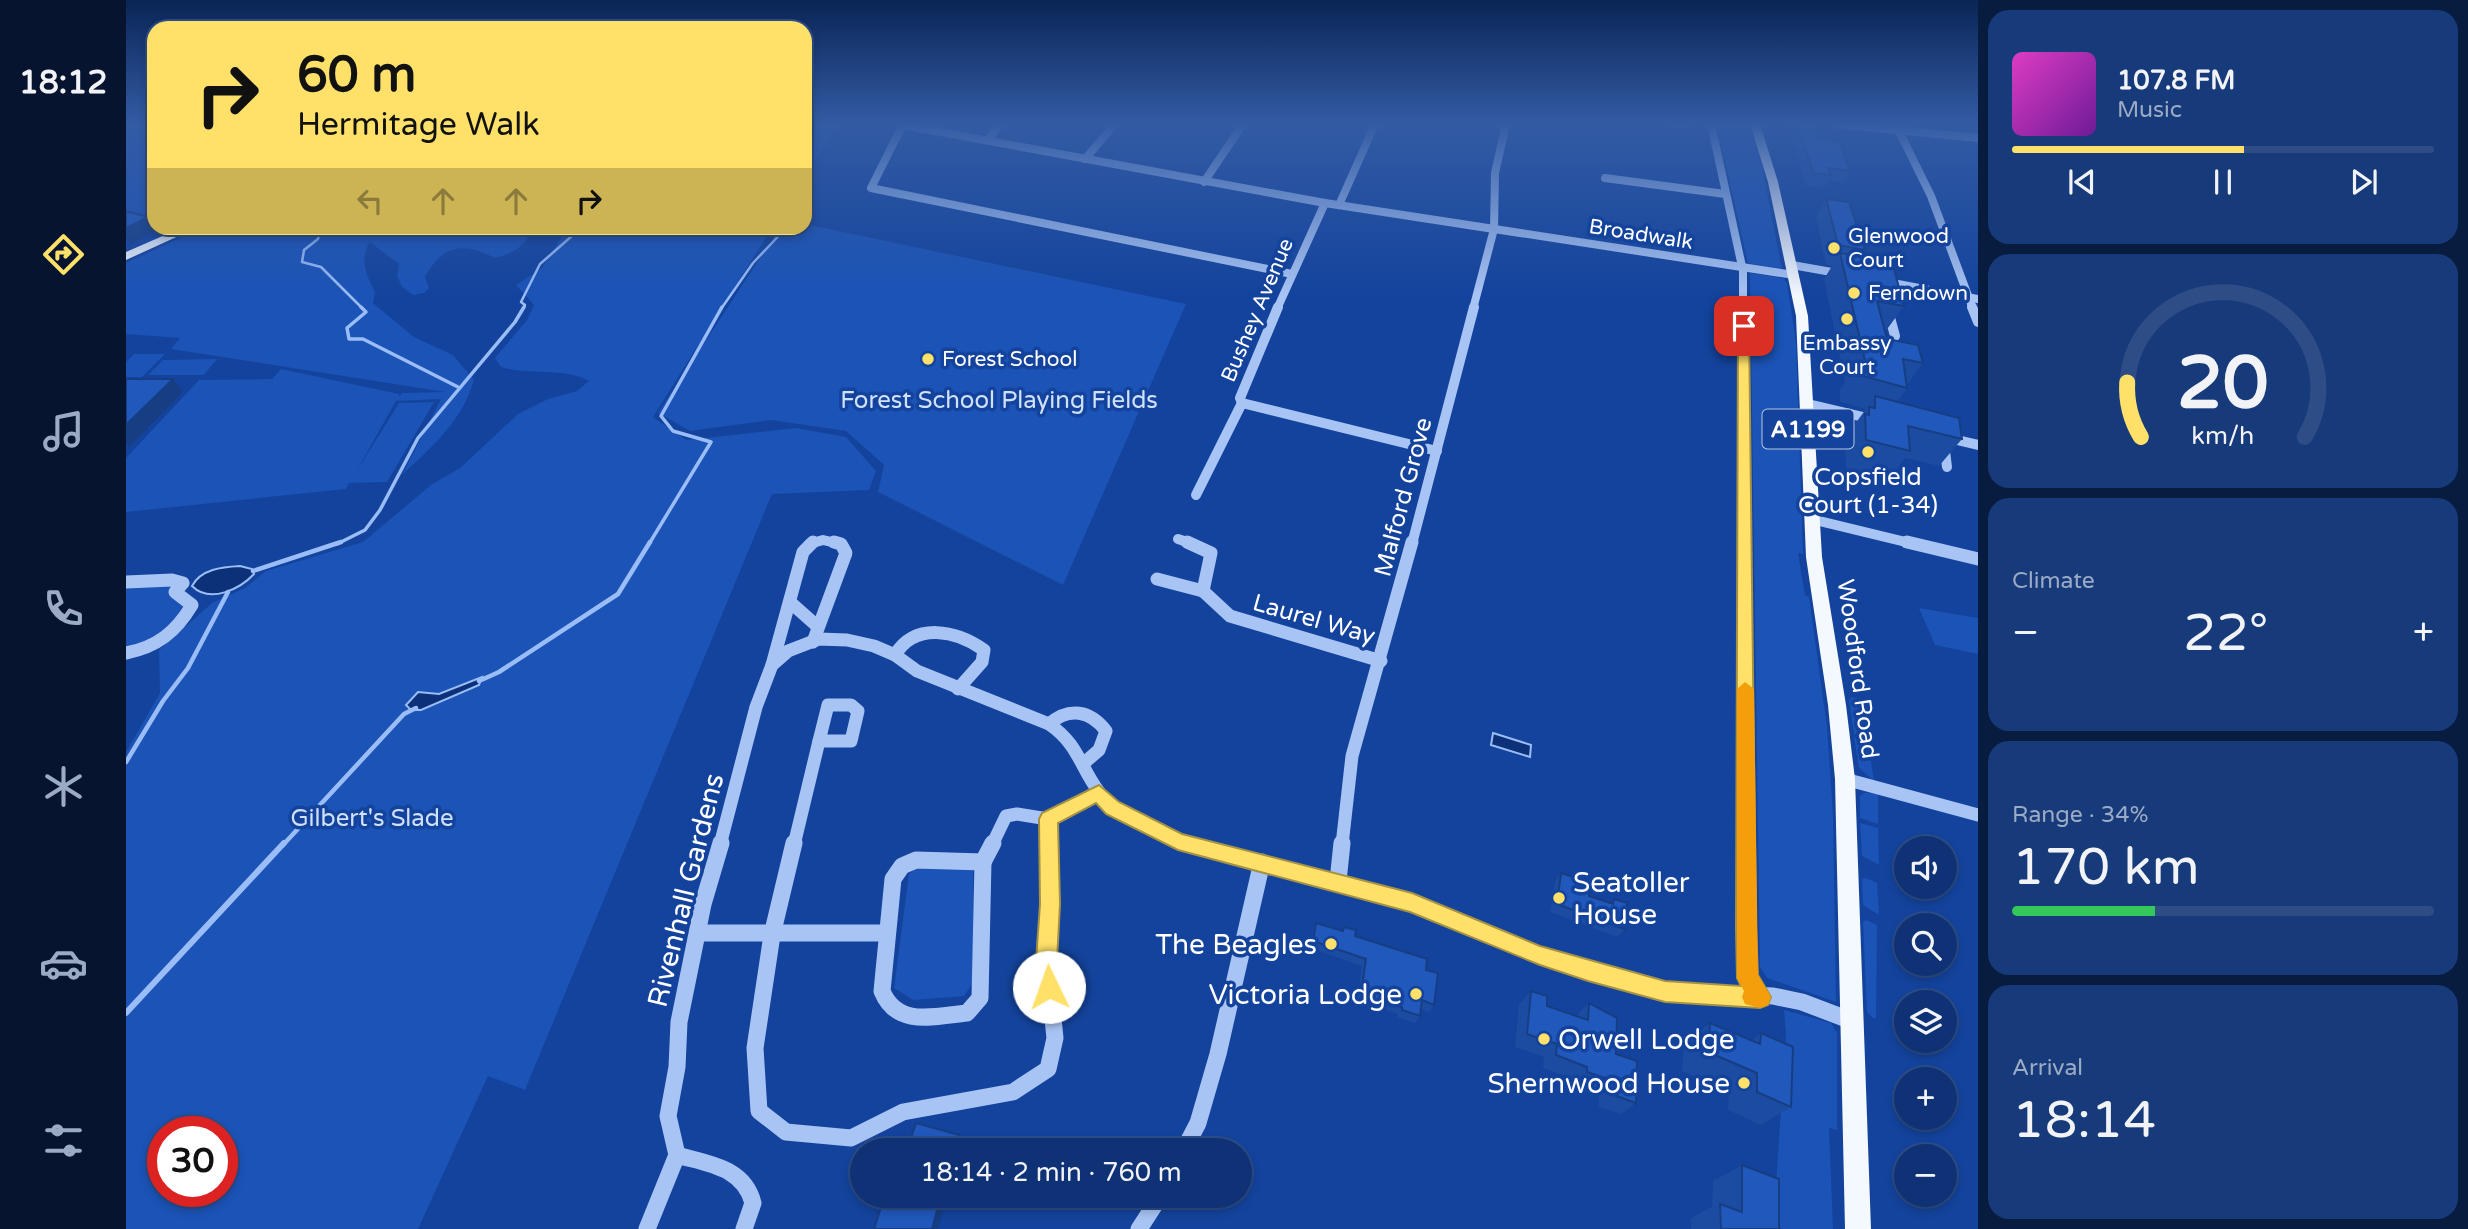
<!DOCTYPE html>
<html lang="en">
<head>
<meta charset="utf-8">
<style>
  :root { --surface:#0e3275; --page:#173a7a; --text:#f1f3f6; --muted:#9baac5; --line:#2e4d87; --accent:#ffe16a }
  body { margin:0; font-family:"Varela Round",sans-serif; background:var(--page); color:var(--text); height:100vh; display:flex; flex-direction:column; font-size:26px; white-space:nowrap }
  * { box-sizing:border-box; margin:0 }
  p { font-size:23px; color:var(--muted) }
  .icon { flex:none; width:38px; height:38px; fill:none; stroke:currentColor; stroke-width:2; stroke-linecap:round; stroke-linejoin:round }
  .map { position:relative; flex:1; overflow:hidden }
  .side { display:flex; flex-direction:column; gap:10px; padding:10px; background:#081c40; width:490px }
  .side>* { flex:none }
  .top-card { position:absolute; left:21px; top:21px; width:665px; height:214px; border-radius:21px; box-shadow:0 4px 10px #0003,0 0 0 2px var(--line); background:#ffe16a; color:#111; overflow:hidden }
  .fabs { position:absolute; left:1768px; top:836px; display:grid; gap:14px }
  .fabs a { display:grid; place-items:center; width:63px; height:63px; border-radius:50%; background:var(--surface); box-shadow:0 4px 10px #0003,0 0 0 2px var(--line); font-size:35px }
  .speed { position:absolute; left:21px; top:1116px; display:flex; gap:14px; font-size:35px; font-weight:700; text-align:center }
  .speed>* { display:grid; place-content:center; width:91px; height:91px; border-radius:50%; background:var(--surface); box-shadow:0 4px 10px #0003,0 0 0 2px var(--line); line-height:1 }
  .speed .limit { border:10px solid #d22; background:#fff; color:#111 }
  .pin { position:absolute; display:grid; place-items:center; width:60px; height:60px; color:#fff; margin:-30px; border-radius:14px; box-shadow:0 4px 10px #0006 }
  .me { position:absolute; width:77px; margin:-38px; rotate:357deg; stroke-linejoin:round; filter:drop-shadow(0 0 5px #0008) }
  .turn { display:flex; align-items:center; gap:24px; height:147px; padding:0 35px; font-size:32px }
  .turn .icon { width:91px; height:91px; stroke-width:2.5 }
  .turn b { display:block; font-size:49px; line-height:60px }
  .lanes { display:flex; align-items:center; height:66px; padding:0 35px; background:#0003; justify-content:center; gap:35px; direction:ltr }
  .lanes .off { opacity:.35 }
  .big { font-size:52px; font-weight:600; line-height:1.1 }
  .side .tile { flex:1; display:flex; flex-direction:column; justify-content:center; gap:10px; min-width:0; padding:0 24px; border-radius:21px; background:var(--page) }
  .side .dial { align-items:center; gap:0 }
  .dial svg { height:182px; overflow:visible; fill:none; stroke:var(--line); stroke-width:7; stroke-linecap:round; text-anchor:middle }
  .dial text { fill:var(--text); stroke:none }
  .song { display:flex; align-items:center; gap:21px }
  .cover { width:84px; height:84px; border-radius:10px; background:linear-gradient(135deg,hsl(310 70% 55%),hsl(280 70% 35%)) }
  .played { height:7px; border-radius:4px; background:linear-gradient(90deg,var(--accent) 55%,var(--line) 55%) }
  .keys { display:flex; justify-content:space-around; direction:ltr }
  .heat { display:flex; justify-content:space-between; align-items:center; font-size:38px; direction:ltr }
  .charge { height:10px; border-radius:5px; background:linear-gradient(90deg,#34c759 34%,var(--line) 0) }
  .trip { position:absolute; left:724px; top:1138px; width:402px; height:70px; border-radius:35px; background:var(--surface); box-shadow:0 4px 10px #0003,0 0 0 2px var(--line); font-weight:600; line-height:70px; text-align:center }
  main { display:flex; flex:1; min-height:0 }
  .menu { display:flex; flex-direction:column; width:126px; justify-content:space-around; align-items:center; background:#06142f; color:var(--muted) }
  .menu .icon { width:49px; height:49px }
  .menu .selected { color:var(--accent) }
  .menu b { font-size:32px; color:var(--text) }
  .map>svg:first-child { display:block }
  .green { fill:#1b53b6; fill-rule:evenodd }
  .water { fill:#0c3178; stroke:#9abdf7; stroke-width:2 }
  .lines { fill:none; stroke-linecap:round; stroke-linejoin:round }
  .stream-far3 { stroke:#9abdf7; stroke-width:2.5 }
  .stream-far2 { stroke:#9abdf7; stroke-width:3.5 }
  .stream-far1 { stroke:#9abdf7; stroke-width:4.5 }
  .stream { stroke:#9abdf7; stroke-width:6 }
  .minor-far3 { stroke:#a8c4f4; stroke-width:8 }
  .minor-far2 { stroke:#a8c4f4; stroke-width:10 }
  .minor-far1 { stroke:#a8c4f4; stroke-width:13 }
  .minor { stroke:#a8c4f4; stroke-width:17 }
  .major { fill:#f4f8ff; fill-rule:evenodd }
  .wall { fill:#1c4ca1 }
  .shaded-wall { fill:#173e83 }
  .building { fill:#2158bb; stroke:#173e83; stroke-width:2 }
  .route { fill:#ffe16a; stroke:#a69245; stroke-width:2 }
  .slow { fill:#f59e0b }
  .poi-dot { fill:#ffe16a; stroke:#13439c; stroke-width:2.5 }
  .labels { text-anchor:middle; stroke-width:7; stroke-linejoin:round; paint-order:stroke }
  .far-street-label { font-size:21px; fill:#fff; stroke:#13439c }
  .far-poi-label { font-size:21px; fill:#fff; stroke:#13439c; text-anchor:start }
  .shield { fill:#13439c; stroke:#b8c7e1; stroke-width:2 }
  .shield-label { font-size:23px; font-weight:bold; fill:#fff }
  .park-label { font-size:24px; fill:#d0e1fd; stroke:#13439c }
  .poi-label { font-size:24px; fill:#fff; stroke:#13439c }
  .street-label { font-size:24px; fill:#fff; stroke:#13439c }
  .near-poi-label { font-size:28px; fill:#fff; stroke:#13439c; text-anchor:end }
  .near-street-label { font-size:28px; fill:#fff; stroke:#13439c }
</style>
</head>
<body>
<main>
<nav class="menu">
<b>18:12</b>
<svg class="icon selected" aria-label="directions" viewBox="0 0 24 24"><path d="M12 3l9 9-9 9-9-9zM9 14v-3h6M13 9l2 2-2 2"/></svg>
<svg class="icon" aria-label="music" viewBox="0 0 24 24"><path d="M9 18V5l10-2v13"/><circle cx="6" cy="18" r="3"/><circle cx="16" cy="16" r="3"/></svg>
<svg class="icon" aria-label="phone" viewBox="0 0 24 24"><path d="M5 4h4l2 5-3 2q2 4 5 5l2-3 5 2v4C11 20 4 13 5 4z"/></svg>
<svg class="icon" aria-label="climate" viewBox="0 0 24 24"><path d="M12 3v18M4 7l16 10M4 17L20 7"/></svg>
<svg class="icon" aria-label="car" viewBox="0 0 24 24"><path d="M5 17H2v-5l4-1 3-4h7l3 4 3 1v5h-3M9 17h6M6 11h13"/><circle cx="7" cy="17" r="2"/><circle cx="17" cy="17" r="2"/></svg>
<svg class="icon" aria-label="filters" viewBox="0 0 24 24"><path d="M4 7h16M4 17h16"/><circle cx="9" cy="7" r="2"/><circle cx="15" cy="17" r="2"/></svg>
</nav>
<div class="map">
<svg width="1852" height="1229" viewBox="0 0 1852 1229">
  <rect width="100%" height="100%" fill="#13439c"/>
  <g class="green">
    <path d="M0,124H28V228H42L32,229L0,221Z"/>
    <path d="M679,124H714L679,175Z"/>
    <path d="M1591,124H1623L1636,168L1656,269L1622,263Z"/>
    <path d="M679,224L1060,304L937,585L752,492L758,465L720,431L645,420L564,431L532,413L654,228H679Z"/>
    <path d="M76,228H406C401,246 387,253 369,258C337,242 317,244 299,277L303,288L298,293L287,295L276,287L271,276L273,264L244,242C233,258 240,275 249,292L247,303L288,337L327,355L348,380C337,420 306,447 276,475L315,399L270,401L230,472L273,403L308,402L261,482L223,483L220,489L0,512V458L73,380L146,379L155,369L273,394V397L276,393L319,392L45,349L54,338L0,334V263Z"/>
    <path d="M449,228H646L527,417L560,440L670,428L720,437L750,471L743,490L646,494L399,1090L362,1076L292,1229H0V752L34,693L33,650L86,603L119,588L140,571L237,542L305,485L334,468L392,414L422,399L451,391L463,381C438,367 404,376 375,367L369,358L401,320L408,305L390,285L416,268L435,238ZM37,1132H96V1192H37Z"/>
    <path d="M1624,273L1657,278L1661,283L1670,342L1677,554L1672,553L1679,595L1683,597L1701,727L1707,814L1710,1002L1641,978L1634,967Z"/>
    <path d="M8,354H39L16,377H0V362Z"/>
    <path d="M91,359L78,375H22L37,360Z"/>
    <path d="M46,580L49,592L66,605L40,638L0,653V582Z"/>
    <path d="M1793,608L1852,618V654L1809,645Z"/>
    <path d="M1726,697L1734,699L1741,737L1728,734L1723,700Z"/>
    <path d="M1728,737L1742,742L1748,781L1733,768Z"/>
    <path d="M1738,793H1752V824L1734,818V796Z"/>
    <path d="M1734,823L1752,828L1753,865L1736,856Z"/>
    <path d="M833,865L847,871L848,981L838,996L787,1000L768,988L783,874L793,866Z"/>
    <path d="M1740,878L1751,883L1753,915L1737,905L1736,879Z"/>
    <path d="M1740,920L1751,925L1750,1018H1747L1741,1012L1737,922Z"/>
    <path d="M1658,1010L1705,1023L1711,1033V1130L1703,1128L1707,1229H1647L1660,1034Z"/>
  </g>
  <g class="water">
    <path d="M114,566L126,569L128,574C114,589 84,604 66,586C75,569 96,567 114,566Z"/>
    <path d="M356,677L353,685L295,710H285L280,705L292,692L313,694Z"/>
    <path d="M1367,733L1405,745L1404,757L1365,745Z"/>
  </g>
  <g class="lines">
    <g class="stream-far3">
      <path d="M195,228L192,239L178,250L176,262L195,267L237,309"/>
      <path d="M397,309L399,305L395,302L414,264L455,228"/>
      <path d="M595,309L627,263L660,228"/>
    </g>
    <g class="stream-far2">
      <path d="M235,307L240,312L221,328L223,339H237L332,387"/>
      <path d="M211,544L239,530L254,510L292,438L389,322L398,307"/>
      <path d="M523,544L585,442L547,431L535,416L596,307"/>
    </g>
    <g class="stream-far1">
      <path d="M127,571L215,542"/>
      <path d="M353,681L373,672L492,594L524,542"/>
      <path d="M0,762L37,701L62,668L102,592"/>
      <path d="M157,845L278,714L290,708"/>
    </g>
    <path class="stream" d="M0,1013L158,843"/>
    <g class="minor-far3">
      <path d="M777,124L745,188L1166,274"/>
      <path d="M1585,124L1617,271V309"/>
      <path d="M1709,124L1852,138"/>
      <path d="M777,125L1199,203L1668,275"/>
      <path d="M1773,131L1805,196L1847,309"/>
      <path d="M862,140L874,124"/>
      <path d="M959,159L989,124"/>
      <path d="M1479,178L1599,194"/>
      <path d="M1078,182L1117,124"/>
      <path d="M1213,205L1249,124"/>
      <path d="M1666,265L1717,274"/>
      <path d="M1756,281L1852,299"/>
      <path d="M1151,309L1199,203"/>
      <path d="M1347,309L1368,229L1369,173L1380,124"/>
    </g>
    <g class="minor-far2">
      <path d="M1152,307L1114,398L1116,403L1311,451"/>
      <path d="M1617,307L1618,544"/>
      <path d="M1846,307L1852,322"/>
      <path d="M1762,310L1769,336"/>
      <path d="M1682,404L1750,420"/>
      <path d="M1818,437L1852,445"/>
      <path d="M1818,443L1821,467"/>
      <path d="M1070,495L1116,403"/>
      <path d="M1685,519L1788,544"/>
      <path d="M1052,539L1067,544"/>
      <path d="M683,544L697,540L714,544"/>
      <path d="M1286,544L1348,307"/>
    </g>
    <g class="minor-far1">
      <path d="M1061,542L1085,553L1077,591L1104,616L1255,661"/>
      <path d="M1618,542L1620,845"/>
      <path d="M1781,542L1852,559"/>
      <path d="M1031,579L1077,591"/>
      <path d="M0,582L46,580L57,583L49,592L66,605C50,632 31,647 0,653"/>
      <path d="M664,602L691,626"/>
      <path d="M687,642L720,553L715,544L708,542"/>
      <path d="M769,655C789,622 830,630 858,650L856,662L832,689"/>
      <path d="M646,665L677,552L687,542"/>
      <path d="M702,705H725L732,711L725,741H693Z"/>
      <path d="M923,724C943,707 964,710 980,731L973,750L958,763"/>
      <path d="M1719,779L1852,815"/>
      <path d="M922,819L923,845"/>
      <path d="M594,845L630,707L646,665L662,651L693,639L721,640L748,646L769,655L791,671L923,724C953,745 953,765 973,792C988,815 1039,838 1066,845"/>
      <path d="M668,845L693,741"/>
      <path d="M866,845L880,816L891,814L922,819L973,793"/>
      <path d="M1216,845L1226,756L1286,542"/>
    </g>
    <g class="minor">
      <path d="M668,843L646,935L629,1048L633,1111L660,1132L725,1138L777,1112L887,1092L922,1069L929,1038L921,961L923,843"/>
      <path d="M1059,843L1286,903L1414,955L1539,992L1647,996L1676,1002L1726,1021"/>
      <path d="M1620,843L1622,978L1634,997"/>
      <path d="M790,860L857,862L854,998L841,1013C809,1016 771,1028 756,991L767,879L776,866Z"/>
      <path d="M857,862L867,843"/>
      <path d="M1212,881L1216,843"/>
      <path d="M573,933H761"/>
      <path d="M1058,1150L1072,1123L1092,1054L1136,862"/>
      <path d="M551,1155C582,1164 618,1167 627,1203L618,1229"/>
      <path d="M521,1229L551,1155L542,1116L551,1067L553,1022L577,904L595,843"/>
      <path d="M1013,1229L1035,1195"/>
    </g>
    <g class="major">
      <path d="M1624,124H1634L1652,182L1682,316L1696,557L1720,705L1729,779L1745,1229H1719L1709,779L1702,705L1680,557L1670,316L1642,182Z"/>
      <path d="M55,228H70L0,260V252Z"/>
    </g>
  </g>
  <g class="wall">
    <path d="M1543,124H1567L1561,136L1544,134Z"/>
    <path d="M1662,124H1687L1692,138L1724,171L1717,183L1702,181L1698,188L1680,185Z"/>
    <path d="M1700,199L1739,250L1735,257L1778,306L1759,332L1761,339L1797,363L1781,385V388L1771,402L1836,439L1813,466L1779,458L1763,479L1720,468L1719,441L1729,426V424L1740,409L1714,402V390L1719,382L1698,279L1706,266L1700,265L1690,217Z"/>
    <path d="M1435,873L1463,896L1484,903L1488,899L1499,929L1492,937L1424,912L1429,881Z"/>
    <path d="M1190,923L1216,931L1218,927L1229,936L1300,970L1308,1005L1303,1012L1295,1009L1294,1016L1289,1023L1271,1017L1272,1014L1231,1001L1236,966L1184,948L1187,931Z"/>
    <path d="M1405,991L1421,1006L1450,1016L1463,1003L1490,1054L1510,1103L1495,1114L1473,1107V1093L1447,1084V1079L1417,1068L1418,1057L1389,1047L1393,1004Z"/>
    <path d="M1584,1023L1626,1040L1635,1033L1665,1107L1635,1125L1602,1110L1603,1092L1556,1071L1558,1043Z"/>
    <path d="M1616,1165L1653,1228L1655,1229H1565V1218L1586,1207L1587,1181Z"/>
  </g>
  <g class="shaded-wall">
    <path d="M22,217L31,230L5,244L0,237V228Z"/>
    <path d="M47,379L57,392L3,447L0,443V425Z"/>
    <path d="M833,1135L835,1146L834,1150H828Z"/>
    <path d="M815,1195H821L812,1229H806Z"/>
  </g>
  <g class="building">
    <path d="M1672,124H1687L1692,138L1713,141L1724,171L1702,168L1705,175L1687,173Z"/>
    <path d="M1700,199L1723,202L1739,250L1712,245Z"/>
    <path d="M0,211L22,217L0,228Z"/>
    <path d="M1714,253L1766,262L1778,306L1751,301L1761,339L1792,345L1797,363L1777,359L1781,388L1733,375L1732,363L1740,365Z"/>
    <path d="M0,379H47L0,425Z"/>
    <path d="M1749,396L1833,418L1836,439L1782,426L1784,451L1740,440L1739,414L1743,415V407L1749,408Z"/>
    <path d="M1435,873L1465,883L1463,896L1487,904L1488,899L1501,903L1499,929L1431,904Z"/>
    <path d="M1190,923L1217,931L1218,927L1230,930L1229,936L1301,959L1300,970L1312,973L1308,1005L1296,1000L1294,1016L1276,1010V1007L1235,994L1240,959L1187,941Z"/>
    <path d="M1405,991L1421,996V1006L1462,1020L1463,1003L1491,1018L1490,1054L1511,1061L1510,1103L1488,1095V1081L1461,1072V1067L1430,1055L1431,1044L1401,1034Z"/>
    <path d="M1584,1023L1634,1044L1635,1033L1667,1047L1665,1107L1631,1092V1073L1582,1052Z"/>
    <path d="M790,1123L833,1135L828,1150H781Z"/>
    <path d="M1616,1165L1653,1179V1228L1655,1229H1595L1594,1204L1616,1212Z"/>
    <path d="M759,1195H815L806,1229H748Z"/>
  </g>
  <linearGradient id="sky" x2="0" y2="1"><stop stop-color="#0a2556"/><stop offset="0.42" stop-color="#335ba4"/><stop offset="1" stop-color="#335ba4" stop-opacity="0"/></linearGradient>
  <rect width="1852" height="296" fill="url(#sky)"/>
  <path class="route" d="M1618,323L1623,326L1630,928L1632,975L1645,997L1642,1005L1634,1008L1539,1002L1462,981L1414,965L1284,912L1052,850L980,814L970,803L932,823L934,904L931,961L934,987L931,994L923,997L916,994L910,961L914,904L913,819L916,813L973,785L993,802L1056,834L1286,893L1414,946L1539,981L1615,986L1611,978L1610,928L1612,326Z"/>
  <path class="slow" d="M1619,682L1628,689L1632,975L1645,997L1642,1005L1634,1008L1619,1004L1616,997L1618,991L1611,978V689Z"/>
  <g class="poi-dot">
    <circle cx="1708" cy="248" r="7"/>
    <circle cx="1728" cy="293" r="7"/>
    <circle cx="1721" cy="319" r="7"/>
    <circle cx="802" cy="359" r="7"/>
    <circle cx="1742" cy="452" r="7"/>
    <circle cx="1433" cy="898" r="7"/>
    <circle cx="1205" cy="944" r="7"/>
    <circle cx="1290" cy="994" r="7"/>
    <circle cx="1418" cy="1039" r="7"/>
    <circle cx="1618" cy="1083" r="7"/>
  </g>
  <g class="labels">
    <g class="far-street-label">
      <text transform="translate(1515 234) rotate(9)" y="7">Broadwalk</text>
      <text transform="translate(1131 310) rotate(-67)" y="7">Bushey Avenue</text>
    </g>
    <g class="far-poi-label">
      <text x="1722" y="243">Glenwood<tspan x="1722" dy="24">Court</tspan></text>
      <text x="1742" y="300">Ferndown</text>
      <text x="1721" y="350" text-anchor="middle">Embassy<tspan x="1721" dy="24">Court</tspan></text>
      <text x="816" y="366">Forest School</text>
    </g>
    <rect class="shield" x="1636.5" y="409.5" width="91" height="39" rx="5"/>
    <g class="shield-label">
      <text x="1682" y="437">A1199</text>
    </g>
    <g class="park-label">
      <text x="873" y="408">Forest School Playing Fields</text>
      <text x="246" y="826">Gilbert's Slade</text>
    </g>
    <g class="poi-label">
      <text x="1742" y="485">Copsfield<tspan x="1742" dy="28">Court (1-34)</tspan></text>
    </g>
    <g class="street-label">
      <text transform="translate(1277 497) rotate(-75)" y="8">Malford Grove</text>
      <text transform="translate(1188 619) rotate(16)" y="8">Laurel Way</text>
      <text transform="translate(1732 669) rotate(82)" y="8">Woodford Road</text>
    </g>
    <g class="near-poi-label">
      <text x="1447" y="892" text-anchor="start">Seatoller<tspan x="1447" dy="32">House</tspan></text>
      <text x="1191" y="954">The Beagles</text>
      <text x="1276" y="1004">Victoria Lodge</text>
      <text x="1432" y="1049" text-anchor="start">Orwell Lodge</text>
      <text x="1604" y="1093">Shernwood House</text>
    </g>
    <g class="near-street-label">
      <text transform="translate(559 890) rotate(-76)" y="10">Rivenhall Gardens</text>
    </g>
  </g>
</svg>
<div class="fabs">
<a><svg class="icon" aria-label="sound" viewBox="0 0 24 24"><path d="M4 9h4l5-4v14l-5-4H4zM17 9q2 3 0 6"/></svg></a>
<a><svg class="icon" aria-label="search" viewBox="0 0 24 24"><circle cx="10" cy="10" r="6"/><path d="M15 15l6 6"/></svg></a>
<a><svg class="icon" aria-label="layers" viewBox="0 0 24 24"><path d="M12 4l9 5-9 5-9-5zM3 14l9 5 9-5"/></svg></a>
<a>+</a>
<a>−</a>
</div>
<div class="speed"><div class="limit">30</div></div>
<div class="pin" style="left:1618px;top:326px;background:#d93025"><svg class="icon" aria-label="arrive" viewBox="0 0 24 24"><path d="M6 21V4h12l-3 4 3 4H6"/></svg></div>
<svg class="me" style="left:923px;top:987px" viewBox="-20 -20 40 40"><circle r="19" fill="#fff"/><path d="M0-13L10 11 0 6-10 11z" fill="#ffe16a"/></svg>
<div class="trip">18:14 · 2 min · 760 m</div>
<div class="top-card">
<div class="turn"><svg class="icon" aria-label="right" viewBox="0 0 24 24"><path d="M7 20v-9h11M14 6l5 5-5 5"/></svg><div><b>60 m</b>Hermitage Walk</div></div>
<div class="lanes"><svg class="icon off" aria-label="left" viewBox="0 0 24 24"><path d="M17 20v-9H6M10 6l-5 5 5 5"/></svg><svg class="icon off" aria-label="ahead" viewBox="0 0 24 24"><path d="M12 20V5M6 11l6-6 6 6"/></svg><svg class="icon off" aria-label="ahead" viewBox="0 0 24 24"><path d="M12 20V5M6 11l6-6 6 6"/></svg><svg class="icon" aria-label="right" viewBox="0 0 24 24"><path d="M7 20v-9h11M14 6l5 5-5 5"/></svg></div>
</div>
</div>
<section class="side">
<div class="tile">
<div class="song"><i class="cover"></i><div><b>107.8 FM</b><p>Music</p></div></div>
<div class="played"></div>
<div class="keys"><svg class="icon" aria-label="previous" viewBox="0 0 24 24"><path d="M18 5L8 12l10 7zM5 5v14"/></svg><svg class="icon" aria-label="pause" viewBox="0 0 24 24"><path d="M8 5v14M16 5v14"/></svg><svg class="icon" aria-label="next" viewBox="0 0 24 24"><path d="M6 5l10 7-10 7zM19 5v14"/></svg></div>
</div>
<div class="tile dial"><svg viewBox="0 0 100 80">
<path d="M14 69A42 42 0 1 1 86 69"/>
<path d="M14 69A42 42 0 0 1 8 45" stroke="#ffe16a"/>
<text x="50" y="56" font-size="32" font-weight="700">20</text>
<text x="50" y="72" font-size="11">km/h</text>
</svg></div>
<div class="tile"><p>Climate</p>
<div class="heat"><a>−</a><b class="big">22°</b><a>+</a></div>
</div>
<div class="tile"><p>Range · 34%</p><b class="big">170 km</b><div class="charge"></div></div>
<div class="tile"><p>Arrival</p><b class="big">18:14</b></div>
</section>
</main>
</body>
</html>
